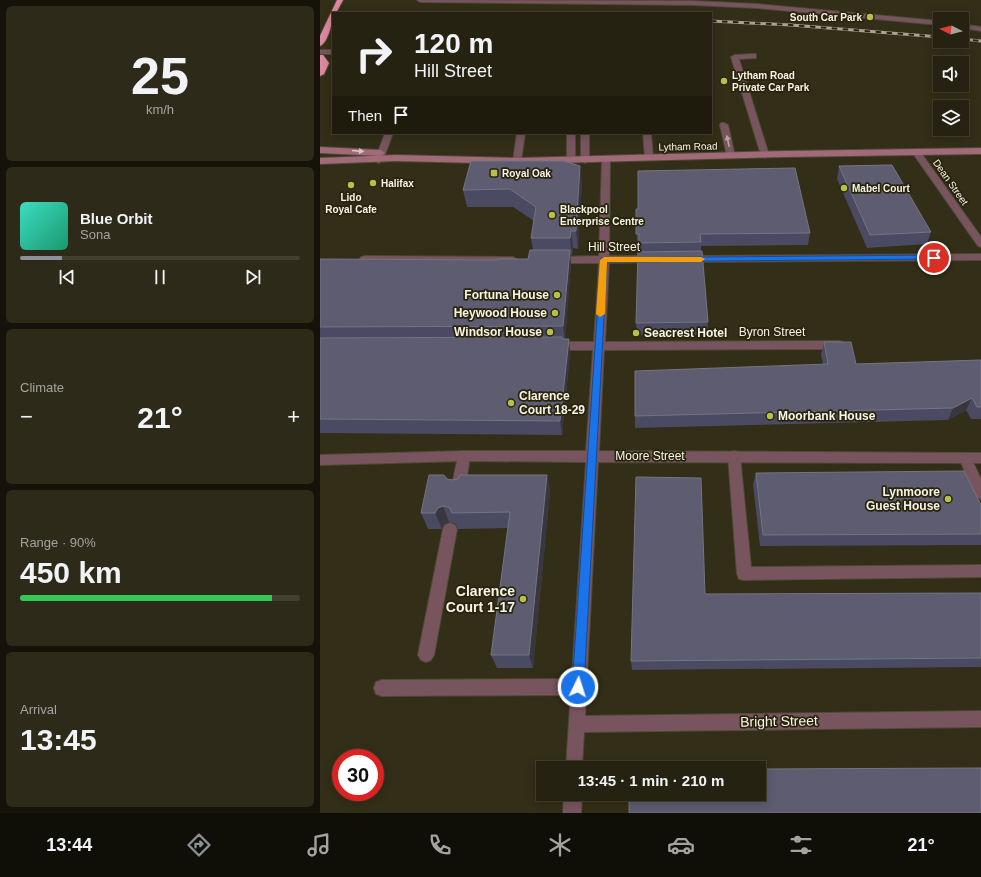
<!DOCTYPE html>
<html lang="en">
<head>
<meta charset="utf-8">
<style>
  :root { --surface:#262211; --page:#2e2a1a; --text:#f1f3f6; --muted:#a4a49f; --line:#423f31; --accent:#8c9099 }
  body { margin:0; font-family:Arial,sans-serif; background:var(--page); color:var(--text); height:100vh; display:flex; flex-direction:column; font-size:15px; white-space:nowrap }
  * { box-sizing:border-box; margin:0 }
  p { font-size:13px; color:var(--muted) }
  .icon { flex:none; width:22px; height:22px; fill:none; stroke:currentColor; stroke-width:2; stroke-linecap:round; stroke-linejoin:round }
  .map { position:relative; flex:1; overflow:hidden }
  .sheet { display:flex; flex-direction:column; gap:6px; padding:6px; background:#151309; width:320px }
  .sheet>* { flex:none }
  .banner { position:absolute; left:12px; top:12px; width:380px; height:122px; border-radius:0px; box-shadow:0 2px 10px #0003,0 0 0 1px var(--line); background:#262211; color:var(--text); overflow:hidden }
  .needle { width:26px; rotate:276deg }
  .controls { position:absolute; left:613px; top:12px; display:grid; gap:8px }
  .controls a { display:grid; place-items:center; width:36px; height:36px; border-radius:0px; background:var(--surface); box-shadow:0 2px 10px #0003,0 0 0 1px var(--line); font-size:20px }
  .speed { position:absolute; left:12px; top:749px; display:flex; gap:8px; font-size:20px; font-weight:700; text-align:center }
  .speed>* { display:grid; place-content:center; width:52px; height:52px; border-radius:50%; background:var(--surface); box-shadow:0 2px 10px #0003,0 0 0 1px var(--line); line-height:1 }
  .speed .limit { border:6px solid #d22; background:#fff; color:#111 }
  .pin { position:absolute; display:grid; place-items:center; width:34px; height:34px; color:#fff; margin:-17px; border:2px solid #fff; border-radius:50%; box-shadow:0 1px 4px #0007 }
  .me { position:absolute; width:44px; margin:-22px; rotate:4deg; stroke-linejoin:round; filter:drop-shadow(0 0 3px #0008) }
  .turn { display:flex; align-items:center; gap:14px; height:84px; padding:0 16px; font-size:18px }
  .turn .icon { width:52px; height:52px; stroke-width:2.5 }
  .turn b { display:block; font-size:28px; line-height:34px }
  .then { display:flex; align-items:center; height:38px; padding:0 16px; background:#0003; gap:8px; font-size:15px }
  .big { font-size:30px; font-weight:800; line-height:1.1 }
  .sheet .tile { flex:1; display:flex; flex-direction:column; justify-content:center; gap:6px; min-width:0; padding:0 14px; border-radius:6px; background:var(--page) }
  .sheet .dial { align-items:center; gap:0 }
  .dial b { font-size:52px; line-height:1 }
  .song { display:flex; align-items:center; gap:12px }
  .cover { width:48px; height:48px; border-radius:6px; background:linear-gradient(135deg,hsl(170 70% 55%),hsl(160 70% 35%)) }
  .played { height:4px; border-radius:2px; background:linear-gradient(90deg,var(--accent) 15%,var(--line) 15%) }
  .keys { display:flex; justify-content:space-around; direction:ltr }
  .heat { display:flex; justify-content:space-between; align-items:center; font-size:22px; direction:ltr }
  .charge { height:6px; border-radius:3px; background:linear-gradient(90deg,#34c759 90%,var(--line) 0) }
  .trip { position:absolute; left:216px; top:761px; width:230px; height:40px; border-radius:0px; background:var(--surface); box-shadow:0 2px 10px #0003,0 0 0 1px var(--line); font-weight:800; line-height:40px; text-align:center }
  .tab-bar { display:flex; height:64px; justify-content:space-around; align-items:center; background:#0f0e07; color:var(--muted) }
  .tab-bar .icon { width:28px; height:28px }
  .tab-bar .current { color:var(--accent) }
  .tab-bar b { font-size:18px; color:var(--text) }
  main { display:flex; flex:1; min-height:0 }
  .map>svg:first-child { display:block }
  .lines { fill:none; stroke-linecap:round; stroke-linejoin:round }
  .lane-casing { stroke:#4e4a34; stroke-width:2 }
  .street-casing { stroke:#4e4a34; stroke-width:2 }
  .secondary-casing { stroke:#4e4a34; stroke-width:2 }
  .highway-casing { stroke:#4e4a34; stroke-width:2 }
  .lane { fill:#78555e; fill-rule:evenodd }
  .street { fill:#78555e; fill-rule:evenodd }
  .secondary { fill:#a06a79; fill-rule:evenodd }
  .highway { fill:#dc88a0; fill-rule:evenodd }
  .rail-casing { stroke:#a8a593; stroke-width:3 }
  .rail { stroke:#28240d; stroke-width:2; stroke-dasharray:5.5; stroke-linecap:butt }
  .wall { fill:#4a4a62 }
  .shaded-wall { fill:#39373e }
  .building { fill:#5d5c70; stroke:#757483 }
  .oneway { fill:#b8a5a2 }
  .oneway2 { fill:#d9c4c0 }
  .route { fill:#1a73e8; stroke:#114b97 }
  .slow { fill:#f59e0b }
  .poi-dot { fill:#b7c148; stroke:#28240d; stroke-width:1.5 }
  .labels { text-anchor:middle; stroke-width:3.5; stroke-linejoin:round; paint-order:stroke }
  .far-poi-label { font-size:10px; font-weight:bold; fill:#f7f5e7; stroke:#28240d; text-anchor:start }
  .far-street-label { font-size:10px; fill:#f7f5e7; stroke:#28240d }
  .street-label { font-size:12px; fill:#f7f5e7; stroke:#28240d }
  .poi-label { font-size:12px; font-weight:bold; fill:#f7f5e7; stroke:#28240d; text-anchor:end }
  .near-poi-label { font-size:14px; font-weight:bold; fill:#f7f5e7; stroke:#28240d; text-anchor:end }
  .near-street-label { font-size:14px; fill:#f7f5e7; stroke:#28240d }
</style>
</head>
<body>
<main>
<section class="sheet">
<div class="tile dial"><b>25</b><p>km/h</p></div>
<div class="tile">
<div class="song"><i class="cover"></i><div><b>Blue Orbit</b><p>Sona</p></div></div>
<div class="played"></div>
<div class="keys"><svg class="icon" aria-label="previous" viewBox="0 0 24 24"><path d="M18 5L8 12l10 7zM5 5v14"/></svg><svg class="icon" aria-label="pause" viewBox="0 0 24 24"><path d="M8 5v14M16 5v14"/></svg><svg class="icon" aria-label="next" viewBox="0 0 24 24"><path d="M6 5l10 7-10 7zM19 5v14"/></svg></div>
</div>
<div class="tile"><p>Climate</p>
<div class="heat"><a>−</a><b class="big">21°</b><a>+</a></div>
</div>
<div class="tile"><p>Range · 90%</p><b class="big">450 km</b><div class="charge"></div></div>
<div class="tile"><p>Arrival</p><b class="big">13:45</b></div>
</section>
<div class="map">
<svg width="661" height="813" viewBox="0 0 661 813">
  <rect width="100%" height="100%" fill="#322e17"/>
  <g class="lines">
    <g class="lane-casing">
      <g id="lane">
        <path d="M97,0L373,1L437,4L620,21V25L437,8L373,5L100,2Z"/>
        <path d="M642,24L661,27V31L642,28Z"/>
        <path d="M433,54H436V58L419,59L449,155L445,158L441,155L411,57L415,55Z"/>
        <path d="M401,123H404L408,125L415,156L414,158H408L407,156L400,125Z"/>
        <path d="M65,133H73L63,160L59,163L56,162L55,160Z"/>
        <path d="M197,133H205L201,161L197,164L193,161Z"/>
        <path d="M247,133H255V160L251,163L247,160Z"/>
        <path d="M261,133H269V160L265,163L261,160Z"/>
        <path d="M323,133H331L333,158L332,160H326L325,158Z"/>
        <path d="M144,451L148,452L150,456L145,490L143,494L138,495L133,494L131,490L138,456L140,452Z"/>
        <path d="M414,451L418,452L420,456L431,567L661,565V577L424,580L419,579L417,574L408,456L410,452Z"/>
        <path d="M645,453L649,454L661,479V499L656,497L639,458L641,454Z"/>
        <path d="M130,523L135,525L137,529L114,655L111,660L106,662L101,660L98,655L123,529L125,525Z"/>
        <path d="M258,679L264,681L266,687L264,693L258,695L62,696L56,694L54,688L56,682L62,680Z"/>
      </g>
    </g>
    <g class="street-casing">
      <g id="street">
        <rect x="0" y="50" width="13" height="4"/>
        <path d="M596,149L599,150L661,237V247L658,246L592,152Z"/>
        <path d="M286,156L290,159L289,256H335L340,259L335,262L289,263L285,342L519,341L523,342L525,345L523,348L519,349L284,350L279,451L661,453V463L278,462L265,716L661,711V727L264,732L262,768H246L266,462L144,461L0,465V455L144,451H266L273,350H233L229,349L227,346L229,343L233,342H274L279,263H235L230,260L235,257L279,256L282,159Z"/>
        <path d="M661,254V260L367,262L362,259L367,256Z"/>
        <path d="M45,256L193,257L198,260L193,263L41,261L40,259L41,257Z"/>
        <path d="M244,794H262L261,813H243Z"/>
      </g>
    </g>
    <g class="secondary-casing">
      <g id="secondary">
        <path d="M0,147L61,150L65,153L61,156L0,153Z"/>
        <path d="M661,148V154L465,157L197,164L76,161L0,164V158L76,155L197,158L465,151Z"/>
      </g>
    </g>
    <g class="highway-casing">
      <g id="highway">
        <path d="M17,0H23L16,13H13C13,21 8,43 0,46V36Z"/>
        <path d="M0,55H3L9,63L4,74L0,76Z"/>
      </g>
    </g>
    <use href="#lane" class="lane"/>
    <use href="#street" class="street"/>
    <use href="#secondary" class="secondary"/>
    <use href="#highway" class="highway"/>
    <g class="rail-casing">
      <g id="rail">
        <path d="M391,21L471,25L620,37"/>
        <path d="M642,39L661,41"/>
      </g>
    </g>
    <use href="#rail" class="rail"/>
  </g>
  <g class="wall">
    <path d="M519,166L611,232L607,244L547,248L517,179Z"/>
    <path d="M262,183L258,249L253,248L252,255H250L251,264L245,339H249L250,353L242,435L0,433V259L177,260L208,259L213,250L211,238L214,221L193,207H147L143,190Z"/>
    <path d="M316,209L490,233L488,245L381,246V251L388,322L387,335H317L316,323L319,252V246H317Z"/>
    <path d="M504,342L536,364L661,360V419H651L646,410L628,420L315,428V416L503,365L501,354Z"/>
    <path d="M436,473L661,505V545L440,546L433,484Z"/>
    <path d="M227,475L230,491L213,668H177L171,655L188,528L138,529L136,524L129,522L124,524L122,529H108L101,513L127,479L133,480Z"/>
    <path d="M661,593V667L312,670L311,661L385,594Z"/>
  </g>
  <g class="shaded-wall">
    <path d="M260,166L262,183L258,249L256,231Z"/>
    <path d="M251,231L253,248L252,255L250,238Z"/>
    <path d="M250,250L251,264L245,341L243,326Z"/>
    <path d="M249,339L250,353L242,435L240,421Z"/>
    <path d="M652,398L646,410L628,420L633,408Z"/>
    <path d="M227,475L230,491L213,668L209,655Z"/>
    <path d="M123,506L129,522L124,524L122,529L115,513L118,508Z"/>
  </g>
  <g class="building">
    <path d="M151,161H244L260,166L256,231H251L250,238H211L216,207L190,189L143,190Z"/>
    <path d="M572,165L611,232L550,235L519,166Z"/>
    <path d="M475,168L490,233L380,234L381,242L319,243V234H316V209H318V171Z"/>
    <path d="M210,250H250L243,326L0,327V259L177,260L178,259H208Z"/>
    <path d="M382,251L388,322L316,323L318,252Z"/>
    <path d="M242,337V339H249L240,421L0,419V338Z"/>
    <path d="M504,342H531L536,364L661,360V407H657L652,398L633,408L315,416V371L508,364Z"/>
    <path d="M644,471L661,505V534L443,535L436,473Z"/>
    <path d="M109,475H124L127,479L133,480L138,479L140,475H227L209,655H171L190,512L132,513L130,508L123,506L118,508L115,513H101Z"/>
    <path d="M316,477L381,478L385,594L661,593V658L311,661Z"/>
    <path d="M661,768V813H309V794H439V769Z"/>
  </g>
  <defs><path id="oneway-solid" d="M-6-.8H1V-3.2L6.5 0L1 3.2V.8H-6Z"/></defs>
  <use class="oneway" href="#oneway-solid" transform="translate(408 141) rotate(-102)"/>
  <use class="oneway2" href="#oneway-solid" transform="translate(38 151) rotate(5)"/>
  <path class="route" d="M614,255L618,258L616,259L287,262L264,687L263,691L258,693L254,691L252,687L281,258Z"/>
  <path class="slow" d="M284,257H381L385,259L381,262H287L285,314L280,317L276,314L280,260Z"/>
  <g class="poi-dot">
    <circle cx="550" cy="17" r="4"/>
    <circle cx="404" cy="81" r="4"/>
    <rect x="170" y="169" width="8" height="8" rx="2"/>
    <circle cx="53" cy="183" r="4"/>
    <circle cx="31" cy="185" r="4"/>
    <circle cx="524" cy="188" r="4"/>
    <circle cx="232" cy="215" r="4"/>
    <circle cx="237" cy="295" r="4"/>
    <circle cx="235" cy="313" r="4"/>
    <circle cx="230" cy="332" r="4"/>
    <circle cx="316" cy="333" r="4"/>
    <circle cx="191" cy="403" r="4"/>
    <circle cx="450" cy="416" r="4"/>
    <circle cx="628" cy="499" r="4"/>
    <circle cx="203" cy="599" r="4"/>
  </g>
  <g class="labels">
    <g class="far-poi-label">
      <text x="542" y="21" text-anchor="end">South Car Park</text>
      <text x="412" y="79">Lytham Road<tspan x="412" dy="12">Private Car Park</tspan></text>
      <text x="182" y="177">Royal Oak</text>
      <text x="61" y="187">Halifax</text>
      <text x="532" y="192">Mabel Court</text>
      <text x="31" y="201" text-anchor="middle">Lido<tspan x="31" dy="12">Royal Cafe</tspan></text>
      <text x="240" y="213">Blackpool<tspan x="240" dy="12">Enterprise Centre</tspan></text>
    </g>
    <g class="far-street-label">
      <text transform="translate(368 146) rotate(-1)" y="4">Lytham Road</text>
      <text transform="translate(631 182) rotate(55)" y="4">Dean Street</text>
    </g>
    <g class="street-label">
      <text x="294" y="251">Hill Street</text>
      <text x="452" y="336">Byron Street</text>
      <text x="330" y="460">Moore Street</text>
    </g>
    <g class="poi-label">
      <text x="229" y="299">Fortuna House</text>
      <text x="227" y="317">Heywood House</text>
      <text x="222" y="336">Windsor House</text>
      <text x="324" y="337" text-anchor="start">Seacrest Hotel</text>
      <text x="199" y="400" text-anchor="start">Clarence<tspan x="199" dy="14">Court 18-29</tspan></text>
      <text x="458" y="420" text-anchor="start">Moorbank House</text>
      <text x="620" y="496">Lynmoore<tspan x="620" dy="14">Guest House</tspan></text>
    </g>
    <g class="near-poi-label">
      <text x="195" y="596">Clarence<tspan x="195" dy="16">Court 1-17</tspan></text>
    </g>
    <g class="near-street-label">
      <text transform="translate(459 721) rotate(-1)" y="5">Bright Street</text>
    </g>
  </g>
</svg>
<div class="controls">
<a><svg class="needle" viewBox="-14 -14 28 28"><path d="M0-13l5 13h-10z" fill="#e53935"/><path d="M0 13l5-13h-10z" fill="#a4a49f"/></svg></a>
<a><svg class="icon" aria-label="sound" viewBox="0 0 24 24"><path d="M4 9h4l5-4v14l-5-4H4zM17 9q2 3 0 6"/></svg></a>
<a><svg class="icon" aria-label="layers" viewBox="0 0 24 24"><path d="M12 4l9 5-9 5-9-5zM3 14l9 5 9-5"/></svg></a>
</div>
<div class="speed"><div class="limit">30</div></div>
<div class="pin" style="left:614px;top:258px;background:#d93025"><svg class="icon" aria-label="arrive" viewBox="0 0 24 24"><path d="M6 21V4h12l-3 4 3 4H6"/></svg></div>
<svg class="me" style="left:258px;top:687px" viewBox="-20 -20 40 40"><circle r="17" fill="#1a73e8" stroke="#fff" stroke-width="3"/><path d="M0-11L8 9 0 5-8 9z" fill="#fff"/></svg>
<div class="trip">13:45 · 1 min · 210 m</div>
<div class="banner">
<div class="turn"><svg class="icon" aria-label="right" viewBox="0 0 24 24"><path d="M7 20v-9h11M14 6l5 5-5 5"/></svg><div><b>120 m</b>Hill Street</div></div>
<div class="then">Then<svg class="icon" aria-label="arrive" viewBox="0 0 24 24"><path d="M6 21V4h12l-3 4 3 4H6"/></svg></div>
</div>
</div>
</main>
<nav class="tab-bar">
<b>13:44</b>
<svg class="icon current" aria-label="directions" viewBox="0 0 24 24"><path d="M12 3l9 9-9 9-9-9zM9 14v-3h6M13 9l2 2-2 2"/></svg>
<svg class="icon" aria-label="music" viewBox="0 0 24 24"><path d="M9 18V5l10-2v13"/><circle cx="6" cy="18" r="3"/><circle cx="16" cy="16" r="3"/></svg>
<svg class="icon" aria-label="phone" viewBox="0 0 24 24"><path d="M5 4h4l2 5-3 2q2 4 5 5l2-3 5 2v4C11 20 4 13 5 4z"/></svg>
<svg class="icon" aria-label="climate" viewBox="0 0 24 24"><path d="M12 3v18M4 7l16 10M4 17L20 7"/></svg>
<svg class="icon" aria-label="car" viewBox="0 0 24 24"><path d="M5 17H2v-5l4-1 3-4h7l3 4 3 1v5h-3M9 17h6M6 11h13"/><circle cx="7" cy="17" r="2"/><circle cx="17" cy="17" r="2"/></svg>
<svg class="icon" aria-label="filters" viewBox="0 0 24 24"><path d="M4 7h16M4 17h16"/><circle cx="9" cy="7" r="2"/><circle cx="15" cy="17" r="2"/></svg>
<b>21°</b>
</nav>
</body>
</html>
